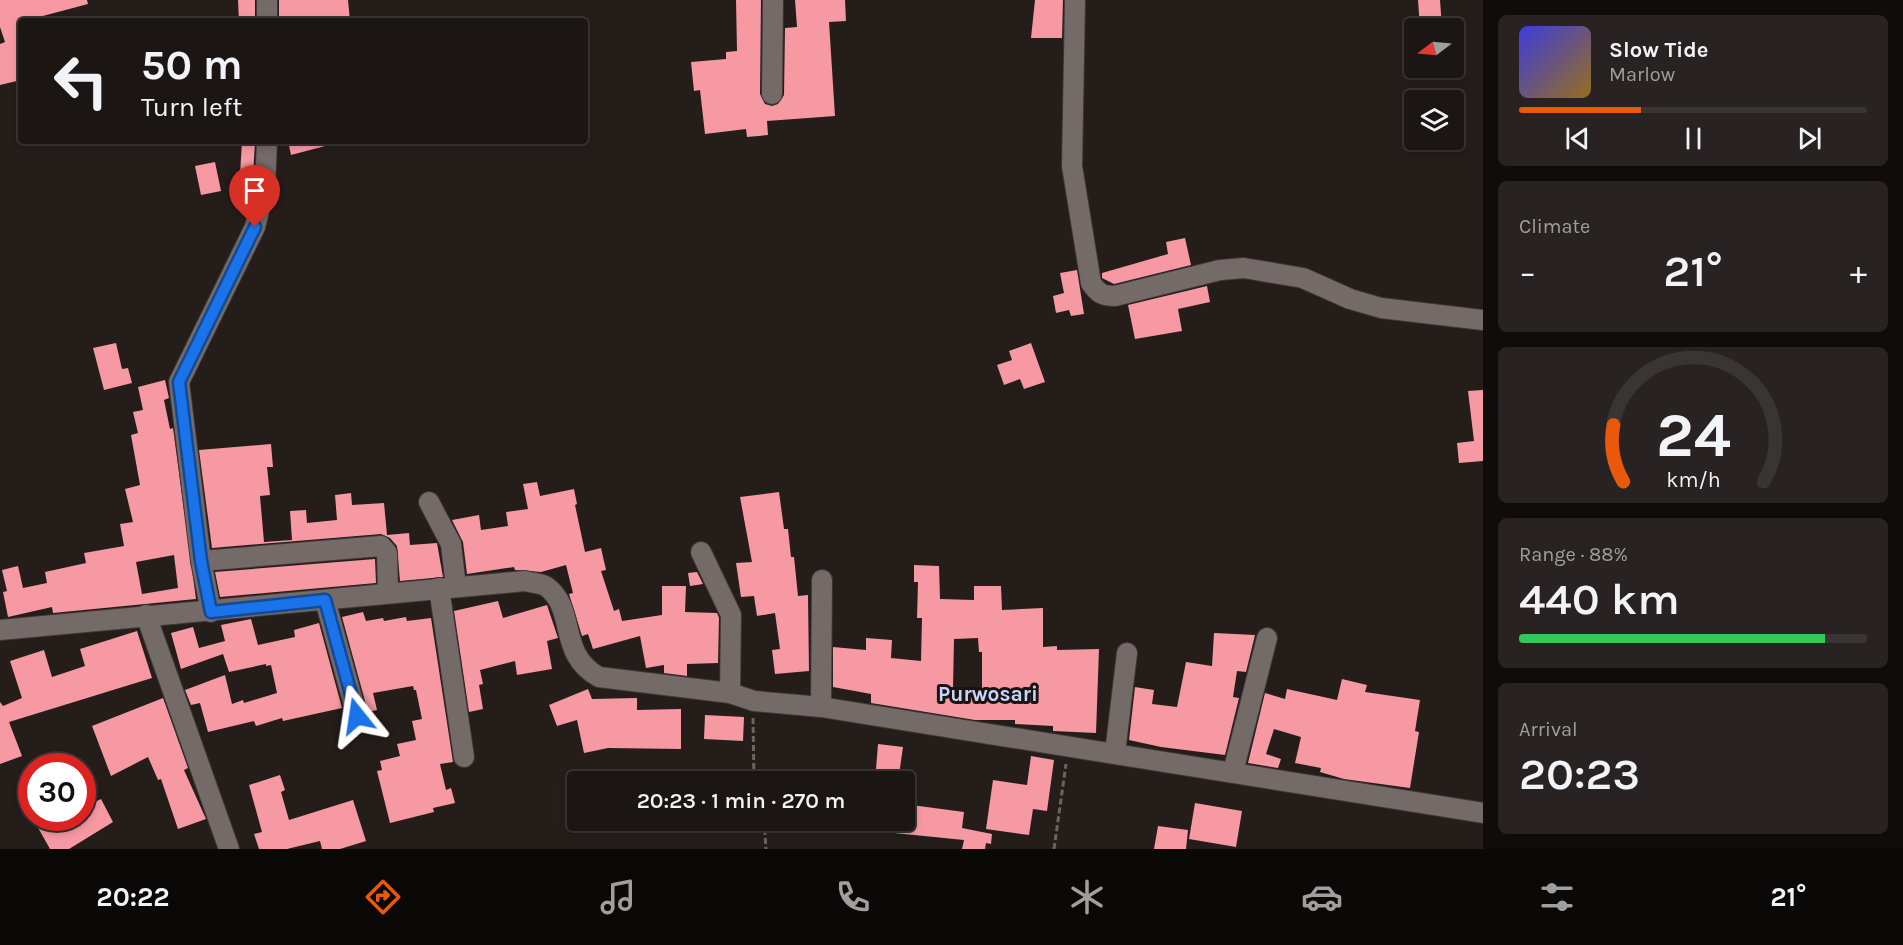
<!DOCTYPE html>
<html lang="en">
<head>
<meta charset="utf-8">
<style>
  :root { --surface:#1b1614; --page:#282322; --text:#f1f3f6; --muted:#a09fa0; --line:#393534; --accent:#ea580c }
  body { margin:0; font-family:Karla,sans-serif; background:var(--page); color:var(--text); height:100vh; display:flex; flex-direction:column; font-size:22px; white-space:nowrap }
  * { box-sizing:border-box; margin:0 }
  p { font-size:20px; color:var(--muted) }
  .icon { flex:none; width:33px; height:33px; fill:none; stroke:currentColor; stroke-width:2; stroke-linecap:round; stroke-linejoin:round }
  .map { position:relative; flex:1; overflow:hidden }
  .drawer { display:flex; flex-direction:column; gap:15px; padding:15px; background:#0f0c0b; width:420px }
  .drawer>* { flex:none }
  .guide { position:absolute; left:18px; top:18px; width:570px; height:126px; border-radius:6px; box-shadow:0 3px 9px #0003,0 0 0 2px var(--line); background:#1b1614; color:var(--text); overflow:hidden }
  .needle { width:39px; rotate:254deg }
  .fabs { position:absolute; left:1404px; top:18px; display:grid; gap:12px }
  .fabs a { display:grid; place-items:center; width:60px; height:60px; border-radius:6px; background:var(--surface); box-shadow:0 3px 9px #0003,0 0 0 2px var(--line); font-size:30px }
  .speed { position:absolute; left:18px; top:753px; display:flex; gap:12px; font-size:30px; font-weight:700; text-align:center }
  .speed>* { display:grid; place-content:center; width:78px; height:78px; border-radius:50%; background:var(--surface); box-shadow:0 3px 9px #0003,0 0 0 2px var(--line); line-height:1 }
  .speed .limit { border:9px solid #d22; background:#fff; color:#111 }
  .pin { position:absolute; display:grid; place-items:center; width:51px; height:51px; color:#fff; margin:-62px -26px; border-radius:50% 50% 50% 0; rotate:-45deg; box-shadow:0 0 6px #0007 }
  .pin .icon { rotate:45deg }
  .me { position:absolute; width:66px; margin:-33px; rotate:345deg; stroke-linejoin:round; filter:drop-shadow(0 0 4px #0008) }
  .turn { display:flex; align-items:center; gap:21px; height:126px; padding:0 24px; font-size:27px }
  .turn .icon { width:78px; height:78px; stroke-width:2.5 }
  .turn b { display:block; font-size:42px; line-height:51px }
  .big { font-size:45px; font-weight:600; line-height:1.1 }
  .drawer .card { flex:1; display:flex; flex-direction:column; justify-content:center; gap:9px; min-width:0; padding:0 21px; border-radius:9px; background:var(--page) }
  .drawer .dial { align-items:center; gap:0 }
  .dial svg { height:156px; overflow:visible; fill:none; stroke:var(--line); stroke-width:7; stroke-linecap:round; text-anchor:middle }
  .dial text { fill:var(--text); stroke:none }
  .song { display:flex; align-items:center; gap:18px }
  .cover { width:72px; height:72px; border-radius:9px; background:linear-gradient(135deg,hsl(240 70% 55%),hsl(40 70% 35%)) }
  .played { height:6px; border-radius:3px; background:linear-gradient(90deg,var(--accent) 35%,var(--line) 35%) }
  .keys { display:flex; justify-content:space-around; direction:ltr }
  .heat { display:flex; justify-content:space-between; align-items:center; font-size:33px; direction:ltr }
  .charge { height:9px; border-radius:4px; background:linear-gradient(90deg,#34c759 88%,var(--line) 0) }
  .trip { position:absolute; left:567px; top:771px; width:348px; height:60px; border-radius:6px; background:var(--surface); box-shadow:0 3px 9px #0003,0 0 0 2px var(--line); font-weight:600; line-height:60px; text-align:center }
  .menu { display:flex; height:96px; justify-content:space-around; align-items:center; background:#0b0908; color:var(--muted) }
  .menu .icon { width:42px; height:42px }
  .menu .active { color:var(--accent) }
  .menu b { font-size:27px; color:var(--text) }
  main { display:flex; flex:1; min-height:0 }
  .map>svg:first-child { display:block }
  .building { fill:#f699a3; fill-rule:evenodd }
  .lines { fill:none; stroke-linecap:round; stroke-linejoin:round }
  .minor-casing { stroke:#3d3736; stroke-width:22 }
  .path { stroke:#6b6562; stroke-width:3; stroke-dasharray:6 3; stroke-linecap:butt }
  .minor { stroke:#746b68; stroke-width:20 }
  .route-casing { stroke:#114b97; stroke-width:15 }
  .route { stroke:#1a73e8; stroke-width:10 }
  .labels { text-anchor:middle; stroke-width:6; stroke-linejoin:round; paint-order:stroke }
  .quarter-label { font-size:21px; font-weight:bold; fill:#c6d4fe; stroke:#1a1411 }
</style>
</head>
<body>
<main>
<div class="map">
<svg width="1483" height="849" viewBox="0 0 1483 849">
  <rect width="100%" height="100%" fill="#241d1a"/>
  <g class="building">
    <path d="M0,0H87L88,4L39,17L40,21H21V80L0,85V44L5,42L0,27Z"/>
    <path d="M238,0H255V21H239Z"/>
    <path d="M279,0H348L350,21H279Z"/>
    <path d="M736,0H761L760,94L765,104L772,106L778,104L784,95L785,28L797,27L795,0H845L846,21L829,22L835,116L767,121L768,135L747,137L746,129L705,134L700,90L694,91L691,62L726,59V52L737,51Z"/>
    <path d="M1035,0H1063L1062,38H1031Z"/>
    <path d="M1418,0H1440L1442,28H1420Z"/>
    <path d="M242,141H255L253,176L240,175Z"/>
    <path d="M288,141H329V145L291,155Z"/>
    <path d="M215,162L221,191L201,195L195,166Z"/>
    <path d="M1185,238L1191,265L1114,284L1102,278V273L1168,254L1166,242Z"/>
    <path d="M1077,270L1084,314L1071,316L1069,310L1056,313L1053,296L1064,293L1060,273Z"/>
    <path d="M1207,286L1210,302L1178,309L1182,331L1135,339L1128,305Z"/>
    <path d="M116,343L122,369L128,368L132,383L104,390L93,348Z"/>
    <path d="M1031,343L1045,382L1024,389L1020,379L1004,385L997,365L1012,360L1009,351Z"/>
    <path d="M165,380L169,398L164,400L170,429L173,428L196,599L53,613L52,607L8,617L3,592L7,591L2,570L18,566L23,588L47,583L45,572L86,563L84,553L124,546L120,524L133,522L125,489L140,485L131,435L138,433L133,412L143,410L138,387ZM174,555L178,588L142,594L136,562Z"/>
    <path d="M1483,390V461L1459,463L1457,443L1474,441L1468,391Z"/>
    <path d="M271,444L273,467H267L270,495L260,496L264,542L292,540L290,511L306,510L307,523L337,520L335,495L351,493L352,505L384,503L387,535L409,533L410,545L437,543L443,577L400,581L397,546L390,538L381,534L212,548L199,450Z"/>
    <path d="M537,482L540,496L574,489L577,504L575,505L585,552L601,548L606,570L601,571L614,611L619,609L622,621L662,615V586H686L685,612L717,613L719,618L718,663L687,664V676L664,673V665L646,668L640,636L593,649L588,634L582,636L569,594L573,593L566,565L541,572L515,570L514,567L467,574L463,542L452,520L479,515L481,530L508,526L506,512L528,509L523,484Z"/>
    <path d="M779,492L784,529H788L791,557H794L798,596L808,595L809,671L775,674L772,650L780,649L775,613L757,616L754,596L741,597L736,563L752,562L740,497Z"/>
    <path d="M375,559L376,583L220,597L215,572Z"/>
    <path d="M914,565L939,566L940,599L974,600V586H1001L1002,610L1043,608V647L1057,646V650L1099,649L1096,733L1053,731V726L1015,724V720H975L871,703V694L833,687V647L866,650V638L892,640L891,658L921,661L922,618H917L918,582H914ZM978,638L979,652H982V689L953,688L954,639Z"/>
    <path d="M697,572L703,584L690,586L688,573Z"/>
    <path d="M498,601L503,618L547,605L558,638L547,641L552,669L517,675L515,661L480,670L483,684L479,685L483,709L469,712L454,611Z"/>
    <path d="M363,612L366,621L383,618L384,621L406,617L407,621L431,618L453,762L440,764L446,790L451,788L455,803L433,808L434,812L390,823L377,771L382,770L380,761L400,756L397,744L416,740L412,721L422,719L416,690H414L413,686L373,693L377,710L368,712L342,617Z"/>
    <path d="M251,619L258,645L295,637L294,630L319,623L342,708L283,721L282,718L256,726L254,721L208,732L200,703L191,705L185,690L225,675L232,704L243,700L244,703L277,693L271,665L266,666V664L229,672L223,654L181,669L171,633L193,627L199,648L225,641L221,625Z"/>
    <path d="M137,631L152,678L9,722L22,756L0,764V702L3,706L22,698L10,661L44,650L52,677L85,666L80,649Z"/>
    <path d="M1214,633L1255,635L1246,672L1237,671L1233,697L1239,698L1225,755L1161,747L1129,740L1135,687L1154,690L1152,704L1177,707L1186,662L1212,666Z"/>
    <path d="M1342,679L1367,685L1365,692L1420,700L1415,731L1419,732L1410,788L1344,779L1320,772L1321,768L1295,763L1301,737L1274,729L1266,754L1281,759L1278,768L1248,763L1265,693L1285,699L1287,689L1337,700Z"/>
    <path d="M588,689L592,699L637,698V710L681,709V749L608,748L584,753L577,720L557,726L549,705Z"/>
    <path d="M163,698L188,768L184,770L206,819L178,829L161,779L158,780L148,757L111,776L92,726Z"/>
    <path d="M705,715L744,717L743,741L704,739Z"/>
    <path d="M878,744L903,747L898,782H875Z"/>
    <path d="M1031,756L1054,760L1047,811L1033,809L1029,835L986,829L993,780L1027,785Z"/>
    <path d="M280,775L285,790L281,792L289,820L353,800L366,841L340,849H322L320,841L287,849H259L254,834L262,832L249,785Z"/>
    <path d="M101,799L113,822L69,849H50L36,824L47,818H88L83,808Z"/>
    <path d="M1195,803L1242,811L1236,847L1189,839Z"/>
    <path d="M904,804L964,812L962,828L992,834L991,844L986,843L985,849H962L964,840L854,829V820H904Z"/>
    <path d="M1158,826L1188,830L1186,849H1154Z"/>
  </g>
  <g class="lines">
    <g class="minor-casing">
      <g id="minor">
        <path d="M267,0V21"/>
        <path d="M1075,0L1072,166L1091,283C1098,293 1102,296 1115,296L1220,270L1244,268L1303,278L1350,299L1381,308L1483,320"/>
        <path d="M772,94L773,0"/>
        <path d="M429,502L451,544L456,587"/>
        <path d="M701,552L731,615L730,693"/>
        <path d="M201,561L381,546L387,553L388,593"/>
        <path d="M439,588L464,757"/>
        <path d="M325,600L357,716"/>
        <path d="M211,612L201,561L179,382L255,227L265,187L267,141"/>
        <path d="M146,615L229,849"/>
        <path d="M0,630L525,581C531,583 542,583 547,587C577,610 557,654 599,677L730,693L754,701L821,707L1483,813"/>
        <path d="M821,707L822,580"/>
        <path d="M1115,753L1127,653"/>
        <path d="M1233,772L1267,638"/>
      </g>
    </g>
    <g class="path">
      <path d="M753,718L754,782"/>
      <path d="M764,820L766,849"/>
      <path d="M1054,849L1066,764"/>
    </g>
    <use href="#minor" class="minor"/>
  </g>
  <g class="lines">
    <g class="route-casing">
      <path id="route" d="M255,227L179,382L201,561L211,612L325,600L357,716"/>
    </g>
    <use href="#route" class="route"/>
  </g>
  <g class="labels">
    <g class="quarter-label">
      <text x="988" y="701">Purwosari</text>
    </g>
  </g>
</svg>
<div class="fabs">
<a><svg class="needle" viewBox="-14 -14 28 28"><path d="M0-13l5 13h-10z" fill="#e53935"/><path d="M0 13l5-13h-10z" fill="#a09fa0"/></svg></a>
<a><svg class="icon" aria-label="layers" viewBox="0 0 24 24"><path d="M12 4l9 5-9 5-9-5zM3 14l9 5 9-5"/></svg></a>
</div>
<div class="speed"><div class="limit">30</div></div>
<div class="pin" style="left:255px;top:227px;background:#d93025"><svg class="icon" aria-label="arrive" viewBox="0 0 24 24"><path d="M6 21V4h12l-3 4 3 4H6"/></svg></div>
<svg class="me" style="left:357px;top:716px" viewBox="-20 -20 40 40"><path d="M0-17L14 15 0 8-14 15z" fill="#1a73e8" stroke="#fff" stroke-width="4"/></svg>
<div class="trip">20:23 · 1 min · 270 m</div>
<div class="guide">
<div class="turn"><svg class="icon" aria-label="left" viewBox="0 0 24 24"><path d="M17 20v-9H6M10 6l-5 5 5 5"/></svg><div><b>50 m</b>Turn left</div></div>
</div>
</div>
<section class="drawer">
<div class="card">
<div class="song"><i class="cover"></i><div><b>Slow Tide</b><p>Marlow</p></div></div>
<div class="played"></div>
<div class="keys"><svg class="icon" aria-label="previous" viewBox="0 0 24 24"><path d="M18 5L8 12l10 7zM5 5v14"/></svg><svg class="icon" aria-label="pause" viewBox="0 0 24 24"><path d="M8 5v14M16 5v14"/></svg><svg class="icon" aria-label="next" viewBox="0 0 24 24"><path d="M6 5l10 7-10 7zM19 5v14"/></svg></div>
</div>
<div class="card"><p>Climate</p>
<div class="heat"><a>−</a><b class="big">21°</b><a>+</a></div>
</div>
<div class="card dial"><svg viewBox="0 0 100 80">
<path d="M14 69A42 42 0 1 1 86 69"/>
<path d="M14 69A42 42 0 0 1 9 40" stroke="#ea580c"/>
<text x="50" y="56" font-size="32" font-weight="700">24</text>
<text x="50" y="72" font-size="11">km/h</text>
</svg></div>
<div class="card"><p>Range · 88%</p><b class="big">440 km</b><div class="charge"></div></div>
<div class="card"><p>Arrival</p><b class="big">20:23</b></div>
</section>
</main>
<nav class="menu">
<b>20:22</b>
<svg class="icon active" aria-label="directions" viewBox="0 0 24 24"><path d="M12 3l9 9-9 9-9-9zM9 14v-3h6M13 9l2 2-2 2"/></svg>
<svg class="icon" aria-label="music" viewBox="0 0 24 24"><path d="M9 18V5l10-2v13"/><circle cx="6" cy="18" r="3"/><circle cx="16" cy="16" r="3"/></svg>
<svg class="icon" aria-label="phone" viewBox="0 0 24 24"><path d="M5 4h4l2 5-3 2q2 4 5 5l2-3 5 2v4C11 20 4 13 5 4z"/></svg>
<svg class="icon" aria-label="climate" viewBox="0 0 24 24"><path d="M12 3v18M4 7l16 10M4 17L20 7"/></svg>
<svg class="icon" aria-label="car" viewBox="0 0 24 24"><path d="M5 17H2v-5l4-1 3-4h7l3 4 3 1v5h-3M9 17h6M6 11h13"/><circle cx="7" cy="17" r="2"/><circle cx="17" cy="17" r="2"/></svg>
<svg class="icon" aria-label="filters" viewBox="0 0 24 24"><path d="M4 7h16M4 17h16"/><circle cx="9" cy="7" r="2"/><circle cx="15" cy="17" r="2"/></svg>
<b>21°</b>
</nav>
</body>
</html>
